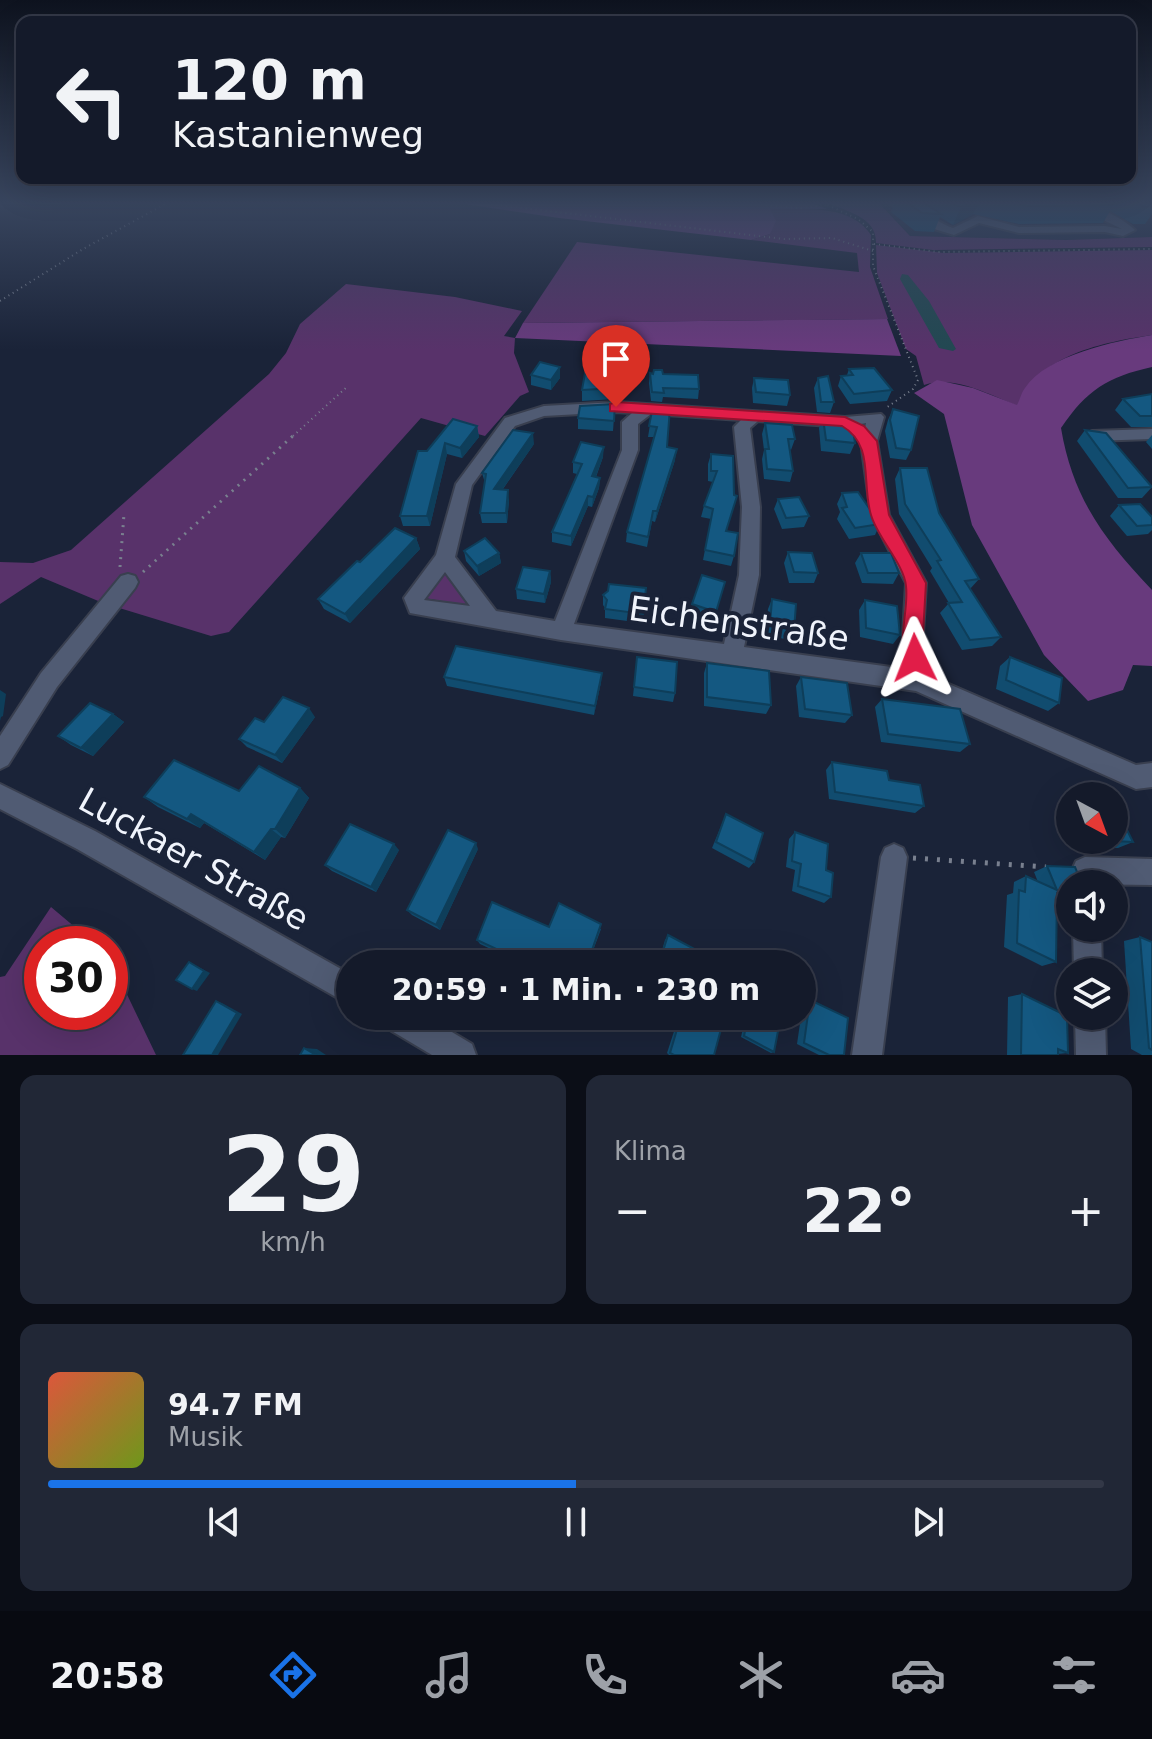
<!DOCTYPE html>
<html lang="de">
<head>
<meta charset="utf-8">
<style>
  :root { --surface:#141a2a; --page:#212736; --text:#f1f3f6; --muted:#9da1a8; --line:#333847; --accent:#1a73e8 }
  body { margin:0; font-family:"DejaVu Sans",sans-serif; background:var(--page); color:var(--text); height:100vh; display:flex; flex-direction:column; font-size:30px; white-space:nowrap }
  * { box-sizing:border-box; margin:0 }
  p { font-size:26px; color:var(--muted) }
  .icon { flex:none; width:44px; height:44px; fill:none; stroke:currentColor; stroke-width:2; stroke-linecap:round; stroke-linejoin:round }
  .map { position:relative; height:1055px; overflow:hidden }
  .details { display:flex; flex-direction:column; gap:20px; padding:20px; background:#0b0e17; flex:1 }
  .details>* { flex:none }
  .guide { position:absolute; left:16px; top:16px; width:1120px; height:168px; border-radius:16px; box-shadow:0 8px 32px #0002,0 0 0 2px var(--line); background:#141a2a; color:var(--text); overflow:hidden }
  .needle { width:52px; rotate:139deg }
  .controls { position:absolute; left:1056px; top:782px; display:grid; gap:16px }
  .controls a { display:grid; place-items:center; width:72px; height:72px; border-radius:50%; background:var(--surface); box-shadow:0 8px 32px #0002,0 0 0 2px var(--line); font-size:40px }
  .speed { position:absolute; left:24px; top:926px; display:flex; gap:16px; font-size:40px; font-weight:700; text-align:center }
  .speed>* { display:grid; place-content:center; width:104px; height:104px; border-radius:50%; background:var(--surface); box-shadow:0 8px 32px #0002,0 0 0 2px var(--line); line-height:1 }
  .speed .limit { border:12px solid #d22; background:#fff; color:#111 }
  .pin { position:absolute; display:grid; place-items:center; width:68px; height:68px; color:#fff; margin:-82px -34px; border-radius:50% 50% 50% 0; rotate:-45deg; box-shadow:0 0 8px #0007 }
  .pin .icon { rotate:45deg }
  .me { position:absolute; width:88px; margin:-44px; rotate:358deg; stroke-linejoin:round; filter:drop-shadow(0 0 6px #0008) }
  .turn { display:flex; align-items:center; gap:28px; height:168px; padding:0 24px; font-size:36px }
  .turn .icon { width:104px; height:104px; stroke-width:2.5 }
  .turn b { display:block; font-size:56px; line-height:68px }
  .big { font-size:60px; font-weight:700; line-height:1.1 }
  .details .tile { flex:1; display:flex; flex-direction:column; justify-content:center; gap:12px; min-width:0; padding:0 28px; border-radius:16px; background:var(--page) }
  .details .dial { align-items:center; gap:0 }
  .dial b { font-size:104px; line-height:1 }
  .song { display:flex; align-items:center; gap:24px }
  .cover { width:96px; height:96px; border-radius:12px; background:linear-gradient(135deg,hsl(10 70% 55%),hsl(80 70% 35%)) }
  .played { height:8px; border-radius:4px; background:linear-gradient(90deg,var(--accent) 50%,var(--line) 50%) }
  .keys { display:flex; justify-content:space-around; direction:ltr }
  .heat { display:flex; justify-content:space-between; align-items:center; font-size:44px; direction:ltr }
  .details .tiles { flex:1; display:grid; gap:20px; grid-template-columns:1fr 1fr }
  .tile:last-child { grid-column:span 2 }
  .trip { position:absolute; left:336px; top:950px; width:480px; height:80px; border-radius:40px; background:var(--surface); box-shadow:0 8px 32px #0002,0 0 0 2px var(--line); font-weight:700; line-height:80px; text-align:center }
  .tabs { display:flex; height:128px; justify-content:space-around; align-items:center; background:#080a11; color:var(--muted) }
  .tabs .icon { width:56px; height:56px }
  .tabs .active { color:var(--accent) }
  .tabs b { font-size:36px; color:var(--text) }
  .map>svg:first-child { display:block }
  .built { fill:#212c47 }
  .green { fill:#58326a }
  .forest { fill:#683a7d }
  .water { fill:#224852 }
  .lines { fill:none; stroke-linecap:round; stroke-linejoin:round }
  .minor-casing { stroke:#393f4f; stroke-width:4 }
  .path-far2 { stroke:#79808f; stroke-width:2; stroke-dasharray:1 4; stroke-linecap:butt }
  .path-far1 { stroke:#79808f; stroke-width:3; stroke-dasharray:2 6; stroke-linecap:butt }
  .path { stroke:#79808f; stroke-width:5; stroke-dasharray:3 9; stroke-linecap:butt }
  .minor { fill:#505b73; fill-rule:evenodd }
  .wall { fill:#114c6f }
  .shaded-wall { fill:#0e3e5a }
  .building { fill:#145881; stroke:#0e3e5a; stroke-width:2 }
  .route { fill:#e11d48; stroke:#92132f; stroke-width:2 }
  .labels { text-anchor:middle; stroke-width:8; stroke-linejoin:round; paint-order:stroke }
  .near-street-label { font-size:34px; fill:#f0f4fc; stroke:#1a2338 }
</style>
</head>
<body>
<div class="map">
<svg width="1152" height="1055" viewBox="0 0 1152 1055">
  <rect width="100%" height="100%" fill="#1a2338"/>
  <path class="built" d="M880,203H1152V237L1066,240L910,236Z"/>
  <g class="green">
    <path d="M827,203H879L910,236L1066,240L1152,237V247L933,250L876,243C877,217 846,211 827,203Z"/>
    <path d="M770,209C804,211 849,202 871,235L870,267L888,319L523,323L577,242L859,272L857,253L751,240L770,234Z"/>
    <path d="M876,245L944,253L1152,250V335C1104,342 1037,355 1018,406C990,395 953,374 924,385L916,356L906,349L877,273Z"/>
    <path d="M346,284L455,297L522,311L504,336L515,338L514,353L529,392L520,396L485,436L421,418L229,632L211,636L103,603L41,577L0,604V562L33,563L71,550L269,374L286,353L300,324Z"/>
    <path d="M445,571L471,606L424,598Z"/>
    <path d="M51,907L95,944H42V1012H110V959L156,1055H0V977L5,976Z"/>
  </g>
  <g class="forest">
    <path d="M458,203H812L827,209H770L776,221L770,234L751,240L559,218Z"/>
    <path d="M887,319L901,356L515,338L523,323Z"/>
    <path d="M1152,335V367C1107,377 1087,390 1061,428C1073,499 1104,539 1152,590V666L1133,665L1123,690L1088,701L1044,655L972,525L944,414L914,393L937,380L973,388L1017,405C1020,400 1021,393 1025,388C1047,355 1115,341 1152,335Z"/>
  </g>
  <path class="water" d="M902,274L908,275L929,301L956,349L953,351L939,348L900,279Z"/>
  <g class="lines">
    <g class="minor-casing">
      <g id="minor">
        <path d="M898,203C917,202 934,222 953,228L978,216L1019,227L1105,226L1122,229L1068,203C1090,202 1119,215 1135,230L1123,236L1105,232L1019,233L979,223L954,235L931,228Z"/>
        <path d="M616,402L845,417L881,414L884,417L877,441L889,515L926,583L923,634L928,675L1136,765L1152,763V787L1136,789L916,691L561,640L410,613L404,598L436,555L456,484L505,418L544,406ZM616,412L632,413L622,422V450L555,621L496,611L455,557L472,485L515,426L544,416ZM651,414L741,420L734,427L742,507L739,575L724,644L574,624L638,450V424ZM758,421L845,427L866,423L865,428H855L853,432L861,442L871,515L906,583L903,634L906,669L744,647L759,575L760,507L750,428ZM445,572L470,606L424,600Z"/>
        <path d="M1152,429V439L1092,441L1084,436L1092,431Z"/>
        <path d="M128,574L135,576L138,582L135,588L57,687L8,765L0,769V736L41,673L121,576Z"/>
        <path d="M0,784L95,831L350,974V1005L77,849L0,809Z"/>
        <path d="M894,844L903,848L907,857L882,1055H852L881,857L885,848Z"/>
        <path d="M1085,857L1152,859V885L1073,884L1072,870L1076,861Z"/>
        <path d="M1073,928H1101L1102,972H1074Z"/>
        <path d="M381,1016H425L472,1044L476,1055H432L385,1027Z"/>
        <path d="M1075,1016H1105L1106,1055H1076Z"/>
      </g>
    </g>
    <g class="path-far2">
      <path d="M481,203L784,239L832,238L873,251"/>
      <path d="M741,203L799,208L826,205"/>
      <path d="M823,203L858,219L873,232V266L918,380L913,389L886,408"/>
      <path d="M874,244L938,252L1152,249"/>
      <path d="M0,301L83,249L167,203"/>
      <path d="M293,436L348,386"/>
    </g>
    <g class="path-far1">
      <path d="M120,567L124,514"/>
      <path d="M143,572L295,434"/>
    </g>
    <path class="path" d="M913,858L1046,867"/>
    <use href="#minor" class="minor"/>
  </g>
  <g class="wall">
    <path d="M887,203H1152V214L1145,224H1133L1110,211L1103,223L1019,224L973,214L953,225L940,217L934,232L915,231L891,212L893,207Z"/>
    <path d="M849,369L892,390L887,401L850,404L838,386L841,376L847,375Z"/>
    <path d="M650,373L663,374L699,389L698,399L663,397L662,402L651,401L649,383Z"/>
    <path d="M619,374L616,399L582,401V390Z"/>
    <path d="M531,375L560,378L551,390L531,385Z"/>
    <path d="M754,378L790,395L787,406L753,403L752,388Z"/>
    <path d="M818,378L834,402L830,413L817,412L814,388Z"/>
    <path d="M1152,394V427H1131L1115,410L1123,399Z"/>
    <path d="M615,404L613,431L578,429V418Z"/>
    <path d="M653,406L667,447L675,460L655,522L652,521L647,547L626,542L627,532L654,437H648Z"/>
    <path d="M893,409L911,450L906,460L890,458L885,431L888,420Z"/>
    <path d="M823,418L855,443L850,454L821,451L819,428Z"/>
    <path d="M765,423L795,439L791,450L790,449L793,471L790,482L764,479L762,459L764,450L762,434Z"/>
    <path d="M477,426L479,437L462,458L447,454L430,526H403L400,516L427,451Z"/>
    <path d="M1085,430L1152,487L1142,498H1118L1077,441Z"/>
    <path d="M1152,435V449L1146,442Z"/>
    <path d="M534,444L503,489L509,500L507,523H482L480,513L485,483L482,473Z"/>
    <path d="M711,454L733,456L727,531L734,556L731,566L703,560L711,519L701,517L704,506L713,482L708,481V464Z"/>
    <path d="M603,457L596,477L600,478L599,488L592,507L588,506L571,546L552,542V532L577,474L573,473V462Z"/>
    <path d="M900,468L939,513L979,579L970,589L1001,637L992,646L962,650L940,613L949,603L930,571L932,568L899,514L895,479Z"/>
    <path d="M842,493L880,524L875,535L849,539L837,519L840,512L837,504Z"/>
    <path d="M778,499L809,516L804,527L782,529L774,509Z"/>
    <path d="M1119,505L1152,517V530L1148,534L1127,536L1110,516Z"/>
    <path d="M416,538L420,549L350,623L324,609L318,599L360,562Z"/>
    <path d="M464,551L499,553L501,563L479,576L466,561Z"/>
    <path d="M788,552L818,573L814,583H789L784,563Z"/>
    <path d="M861,553L899,573L893,584L862,583L855,563Z"/>
    <path d="M550,571L551,582L545,603L517,599L516,589Z"/>
    <path d="M725,582L713,621L690,614L692,604Z"/>
    <path d="M646,588L642,623L605,618V608L603,605V595L608,591Z"/>
    <path d="M772,599L794,631L790,640L765,635L768,609Z"/>
    <path d="M865,600L900,635L893,644L860,637L859,610Z"/>
    <path d="M637,657L675,693L673,702L633,696Z"/>
    <path d="M1010,657L1059,703L1048,711L996,689L1000,666Z"/>
    <path d="M707,663L771,705L766,714L704,706V673Z"/>
    <path d="M444,677L601,682L594,715L447,686Z"/>
    <path d="M801,677L852,715L845,723L799,717L796,686Z"/>
    <path d="M882,699L970,744L960,752L881,742L875,707Z"/>
    <path d="M113,714L124,722L93,756L71,745L58,736Z"/>
    <path d="M315,717L282,763L247,747L239,739L264,722Z"/>
    <path d="M832,762L889,780L924,806L915,813L829,799L826,770Z"/>
    <path d="M300,788L309,798L285,838L281,837L265,860L204,823L200,828L158,807L144,797Z"/>
    <path d="M1070,804V825L1063,808Z"/>
    <path d="M726,814L754,862L749,868L712,848Z"/>
    <path d="M795,832L831,897L824,903L792,891L795,870L786,867L789,839Z"/>
    <path d="M1077,840H1114L1133,842L1118,848L1080,847Z"/>
    <path d="M478,849L440,930L412,915L407,910Z"/>
    <path d="M399,850L376,892L332,871L325,865Z"/>
    <path d="M1047,866L1070,884V904H1057L1056,962L1042,966L1004,947L1007,895L1013,893L1014,882L1026,876L1038,882L1034,872Z"/>
    <path d="M549,927L601,929L591,956L608,964H523L480,944L477,940Z"/>
    <path d="M668,935L700,964H658L665,940Z"/>
    <path d="M1140,937L1152,942V1055H1142L1131,1049L1124,941Z"/>
    <path d="M1022,994L1068,1053L1058,1054V1055H1007L1008,997Z"/>
    <path d="M810,1000L844,1055H819L797,1044L803,1003Z"/>
    <path d="M608,1016H627L624,1025Z"/>
    <path d="M679,1016H719L714,1055H669L667,1053Z"/>
    <path d="M746,1016H760L774,1052L771,1053L741,1037Z"/>
  </g>
  <g class="shaded-wall">
    <path d="M970,203H979L973,214L953,225L961,207Z"/>
    <path d="M560,367V378L551,390V380Z"/>
    <path d="M477,426L479,437L462,458L460,448Z"/>
    <path d="M533,433L534,444L495,500L494,489Z"/>
    <path d="M445,443L447,454L430,526L427,516Z"/>
    <path d="M604,447L603,457L592,487V476Z"/>
    <path d="M677,449L675,460L655,522L657,511Z"/>
    <path d="M600,478L599,488L592,507L593,497Z"/>
    <path d="M508,490L509,500L507,523L506,513Z"/>
    <path d="M588,496V506L571,546V536Z"/>
    <path d="M416,538L420,549L350,623L345,614Z"/>
    <path d="M499,553L501,563L479,576L477,566Z"/>
    <path d="M550,571L551,582L545,603L544,594Z"/>
    <path d="M602,673L601,682L594,715L595,706Z"/>
    <path d="M0,690L6,694L3,716L1,717L0,721Z"/>
    <path d="M309,708L315,717L282,763L275,755Z"/>
    <path d="M113,714L124,722L93,756L81,748Z"/>
    <path d="M300,788L309,798L285,838L275,829Z"/>
    <path d="M191,814L204,823L200,828L187,819Z"/>
    <path d="M271,829L281,837L265,860L254,852Z"/>
    <path d="M476,843L478,849L440,930L436,925Z"/>
    <path d="M394,844L399,850L376,892L371,887Z"/>
    <path d="M189,962L210,973L197,991L192,989Z"/>
    <path d="M216,1001L222,1003L242,1014L218,1055H212Z"/>
    <path d="M304,1048L317,1049L326,1055H316Z"/>
  </g>
  <g class="building">
    <path d="M908,203H924L941,214L922,213Z"/>
    <path d="M952,203H970L961,207Z"/>
    <path d="M1010,203H1108L1114,205L1029,206Z"/>
    <path d="M1137,203H1151L1152,207H1144Z"/>
    <path d="M540,362L560,367L551,380L531,375Z"/>
    <path d="M874,368L892,390L854,394L841,376L853,375L849,369Z"/>
    <path d="M654,370H662L663,374L698,375L699,389L663,388L664,393L652,392L650,373L653,374Z"/>
    <path d="M585,373L619,374L617,388L582,390Z"/>
    <path d="M828,376L834,402H821L818,378Z"/>
    <path d="M754,378L788,380L790,395L756,392Z"/>
    <path d="M1152,394V416H1140L1123,399Z"/>
    <path d="M615,404L614,421L578,418L580,406Z"/>
    <path d="M653,406L670,408L667,447L677,449L657,511H653L648,537L627,532L657,427L649,426Z"/>
    <path d="M893,409L919,416L911,450L896,448L890,420Z"/>
    <path d="M823,418L852,423L855,443L826,440Z"/>
    <path d="M453,419L477,426L460,448L445,443L427,516H400L418,451H427Z"/>
    <path d="M765,423L792,425L795,439H788L793,471L767,469L765,449H769Z"/>
    <path d="M513,430L533,433L494,489L508,490L506,513H480L486,474L482,473Z"/>
    <path d="M1085,430L1106,433L1152,487L1128,488Z"/>
    <path d="M581,442L604,447L592,476L600,478L593,497L588,496L571,536L552,532L582,464L573,462Z"/>
    <path d="M711,454L733,456L734,495L737,496L726,531L738,533L734,556L705,550L713,509L704,506L717,471H711Z"/>
    <path d="M900,468H927L939,513L979,579L965,581L1001,637L970,640L948,603L962,602L937,561L941,560L905,504Z"/>
    <path d="M858,492L880,524L855,528L842,508L847,507L842,493Z"/>
    <path d="M799,497L809,516L786,518L778,499Z"/>
    <path d="M1140,504L1152,517V525L1137,526L1119,505Z"/>
    <path d="M395,528L416,538L345,614L318,599L357,561L360,562Z"/>
    <path d="M485,538L499,553L477,566L464,551Z"/>
    <path d="M788,552L812,553L818,573L794,572Z"/>
    <path d="M861,553H891L899,573H868Z"/>
    <path d="M523,567L550,571L544,594L516,589Z"/>
    <path d="M702,575L725,582L716,612L692,604Z"/>
    <path d="M609,584L646,588L643,614L605,609L607,600L603,595L608,591Z"/>
    <path d="M772,599L796,604L794,631L770,625Z"/>
    <path d="M865,600L897,606L900,635L866,628Z"/>
    <path d="M456,646L602,673L595,706L444,677Z"/>
    <path d="M637,657L677,662L675,693L634,687Z"/>
    <path d="M1010,657L1062,678L1059,703L1006,680Z"/>
    <path d="M707,663L769,671L771,705L707,697Z"/>
    <path d="M801,677L847,683L852,715L805,709Z"/>
    <path d="M283,697L309,708L275,755L239,739L255,718L264,722Z"/>
    <path d="M882,699L960,709L970,744L888,734Z"/>
    <path d="M90,703L113,714L81,748L58,736Z"/>
    <path d="M174,760L239,791L259,766L300,788L275,829H271L254,852L191,814L187,819L144,797Z"/>
    <path d="M832,762L887,771L889,780L920,785L924,806L835,792Z"/>
    <path d="M1114,804L1133,842L1093,840H1114Z"/>
    <path d="M726,814L763,833L754,862L716,842Z"/>
    <path d="M350,824L394,844L371,887L325,865Z"/>
    <path d="M448,830L476,843L436,925L407,910Z"/>
    <path d="M795,832L828,844L826,870L833,873L831,897L798,886L801,864L792,861Z"/>
    <path d="M1047,866L1075,867L1082,884H1070V899L1060,898L1057,892L1056,962L1017,943L1019,890L1025,892L1026,876L1057,890Z"/>
    <path d="M492,902L549,927L559,903L601,924L590,956L608,964H529L477,940Z"/>
    <path d="M668,935L702,953L700,964H659Z"/>
    <path d="M1140,937L1152,942V1050L1149,1048Z"/>
    <path d="M189,962L204,971L192,989L176,980Z"/>
    <path d="M1022,994L1067,1016L1068,1053L1058,1049V1055H1021Z"/>
    <path d="M810,1000L848,1018L844,1055H829L804,1043Z"/>
    <path d="M216,1001L237,1013L212,1055H183Z"/>
    <path d="M613,1016H627L625,1023Z"/>
    <path d="M681,1016H719L724,1018L714,1055H674L670,1053Z"/>
    <path d="M748,1016H760L779,1026L774,1052L744,1036Z"/>
    <path d="M304,1048L316,1055H300Z"/>
  </g>
  <linearGradient id="sky" x2="0" y2="1"><stop stop-color="#0e131f"/><stop offset="0.58" stop-color="#38455e"/><stop offset="1" stop-color="#38455e" stop-opacity="0"/></linearGradient>
  <rect width="1152" height="350" fill="url(#sky)"/>
  <path class="route" d="M616,402L845,417L864,426L877,441L889,515L926,583L923,634L926,658L923,665L915,667L908,665C896,639 909,612 906,586C904,564 877,537 871,515C861,483 875,445 842,426L610,411V404Z"/>
  <g class="labels">
    <g class="near-street-label">
      <text transform="translate(739 623) rotate(8)" y="12">Eichenstraße</text>
      <text transform="translate(194 859) rotate(29)" y="12">Luckaer Straße</text>
    </g>
  </g>
</svg>
<div class="controls">
<a><svg class="needle" viewBox="-14 -14 28 28"><path d="M0-13l5 13h-10z" fill="#e53935"/><path d="M0 13l5-13h-10z" fill="#9da1a8"/></svg></a>
<a><svg class="icon" aria-label="sound" viewBox="0 0 24 24"><path d="M4 9h4l5-4v14l-5-4H4zM17 9q2 3 0 6"/></svg></a>
<a><svg class="icon" aria-label="layers" viewBox="0 0 24 24"><path d="M12 4l9 5-9 5-9-5zM3 14l9 5 9-5"/></svg></a>
</div>
<div class="speed"><div class="limit">30</div></div>
<div class="pin" style="left:616px;top:407px;background:#d93025"><svg class="icon" aria-label="arrive" viewBox="0 0 24 24"><path d="M6 21V4h12l-3 4 3 4H6"/></svg></div>
<svg class="me" style="left:915px;top:658px" viewBox="-20 -20 40 40"><path d="M0-17L14 15 0 8-14 15z" fill="#e11d48" stroke="#fff" stroke-width="4"/></svg>
<div class="trip">20:59 · 1 Min. · 230 m</div>
<div class="guide">
<div class="turn"><svg class="icon" aria-label="left" viewBox="0 0 24 24"><path d="M17 20v-9H6M10 6l-5 5 5 5"/></svg><div><b>120 m</b>Kastanienweg</div></div>
</div>
</div>
<section class="details">
<div class="tiles">
<div class="tile dial"><b>29</b><p>km/h</p></div>
<div class="tile"><p>Klima</p>
<div class="heat"><a>−</a><b class="big">22°</b><a>+</a></div>
</div>
<div class="tile">
<div class="song"><i class="cover"></i><div><b>94.7 FM</b><p>Musik</p></div></div>
<div class="played"></div>
<div class="keys"><svg class="icon" aria-label="previous" viewBox="0 0 24 24"><path d="M18 5L8 12l10 7zM5 5v14"/></svg><svg class="icon" aria-label="pause" viewBox="0 0 24 24"><path d="M8 5v14M16 5v14"/></svg><svg class="icon" aria-label="next" viewBox="0 0 24 24"><path d="M6 5l10 7-10 7zM19 5v14"/></svg></div>
</div>
</div>
</section>
<nav class="tabs">
<b>20:58</b>
<svg class="icon active" aria-label="directions" viewBox="0 0 24 24"><path d="M12 3l9 9-9 9-9-9zM9 14v-3h6M13 9l2 2-2 2"/></svg>
<svg class="icon" aria-label="music" viewBox="0 0 24 24"><path d="M9 18V5l10-2v13"/><circle cx="6" cy="18" r="3"/><circle cx="16" cy="16" r="3"/></svg>
<svg class="icon" aria-label="phone" viewBox="0 0 24 24"><path d="M5 4h4l2 5-3 2q2 4 5 5l2-3 5 2v4C11 20 4 13 5 4z"/></svg>
<svg class="icon" aria-label="climate" viewBox="0 0 24 24"><path d="M12 3v18M4 7l16 10M4 17L20 7"/></svg>
<svg class="icon" aria-label="car" viewBox="0 0 24 24"><path d="M5 17H2v-5l4-1 3-4h7l3 4 3 1v5h-3M9 17h6M6 11h13"/><circle cx="7" cy="17" r="2"/><circle cx="17" cy="17" r="2"/></svg>
<svg class="icon" aria-label="filters" viewBox="0 0 24 24"><path d="M4 7h16M4 17h16"/><circle cx="9" cy="7" r="2"/><circle cx="15" cy="17" r="2"/></svg>
</nav>
</body>
</html>
